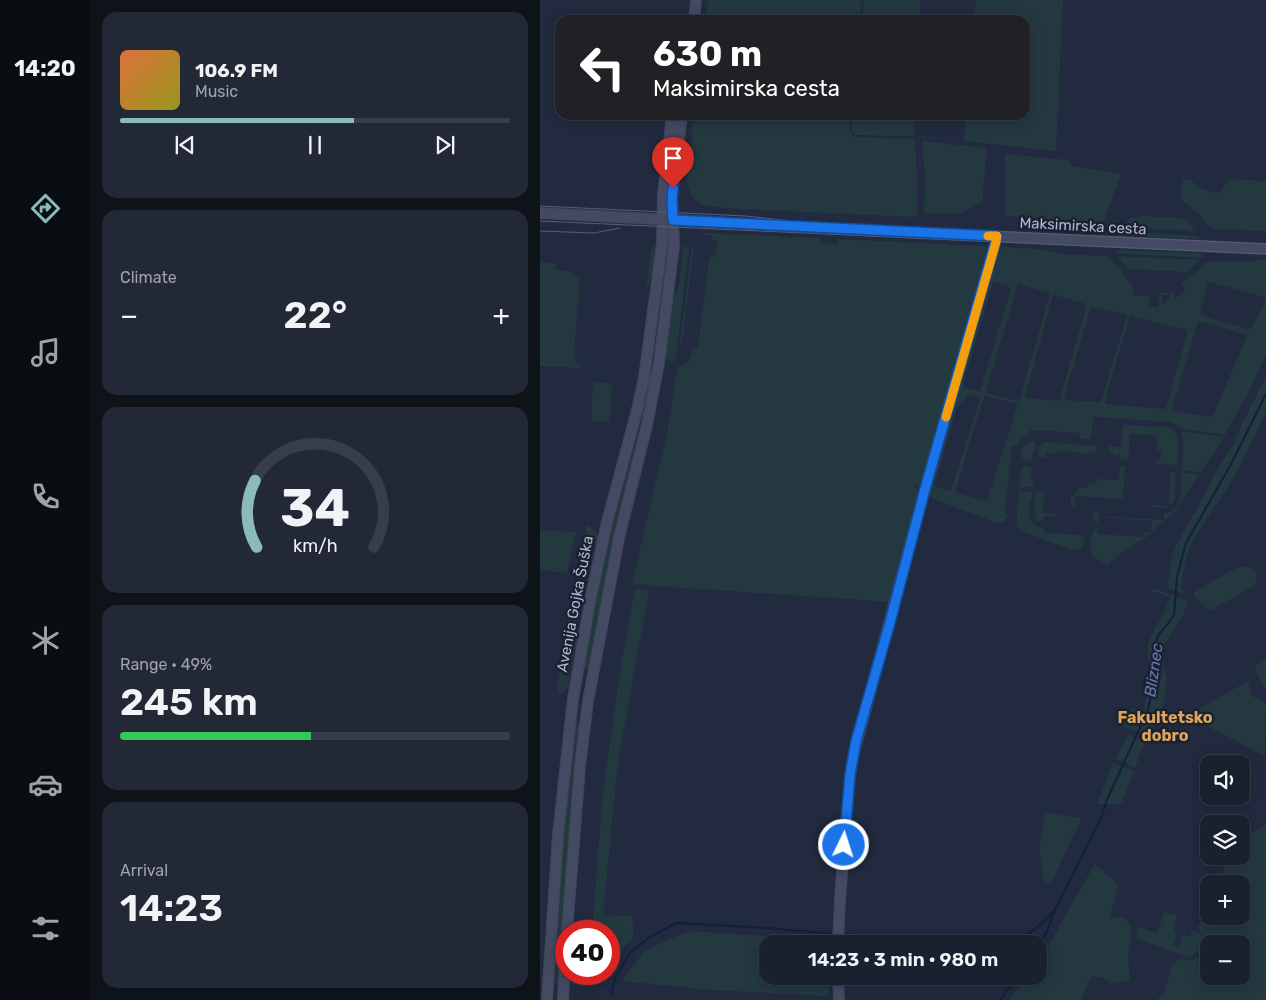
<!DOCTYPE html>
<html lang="en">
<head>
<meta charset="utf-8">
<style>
  :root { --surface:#19202e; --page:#222836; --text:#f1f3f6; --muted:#9fa3aa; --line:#373e4a; --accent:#8bbbb9 }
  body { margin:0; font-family:Rubik,sans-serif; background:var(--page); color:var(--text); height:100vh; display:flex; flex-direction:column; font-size:19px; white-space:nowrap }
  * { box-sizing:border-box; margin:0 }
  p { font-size:16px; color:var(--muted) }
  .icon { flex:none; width:28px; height:28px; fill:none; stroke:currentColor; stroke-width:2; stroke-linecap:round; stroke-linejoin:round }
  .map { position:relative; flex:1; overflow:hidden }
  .side { display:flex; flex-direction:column; gap:12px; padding:12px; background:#0e1219; width:450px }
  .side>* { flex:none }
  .guide { position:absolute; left:15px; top:15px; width:475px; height:105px; border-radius:15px; box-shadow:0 2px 12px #0003,0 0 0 1px var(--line); background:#202124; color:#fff; overflow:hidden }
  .controls { position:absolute; left:660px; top:755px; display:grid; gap:10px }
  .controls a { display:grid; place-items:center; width:50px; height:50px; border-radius:10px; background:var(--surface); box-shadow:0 2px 12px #0003,0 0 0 1px var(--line); font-size:25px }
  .speed { position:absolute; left:15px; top:920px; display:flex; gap:10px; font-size:25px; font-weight:700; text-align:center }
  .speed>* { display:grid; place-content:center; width:65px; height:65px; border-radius:50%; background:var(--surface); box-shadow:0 2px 12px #0003,0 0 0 1px var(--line); line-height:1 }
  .speed .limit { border:8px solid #d22; background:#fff; color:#111 }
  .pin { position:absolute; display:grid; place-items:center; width:42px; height:42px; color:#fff; margin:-51px -21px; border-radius:50% 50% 50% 0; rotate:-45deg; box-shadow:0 0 5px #0007 }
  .pin .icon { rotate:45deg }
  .me { position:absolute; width:55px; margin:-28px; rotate:4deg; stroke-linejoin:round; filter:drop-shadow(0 0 4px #0008) }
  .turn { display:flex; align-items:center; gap:18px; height:105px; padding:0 15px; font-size:22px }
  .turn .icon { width:65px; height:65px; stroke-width:2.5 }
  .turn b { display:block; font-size:35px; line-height:42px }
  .big { font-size:38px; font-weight:600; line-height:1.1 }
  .side .card { flex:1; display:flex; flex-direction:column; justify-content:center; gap:8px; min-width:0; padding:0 18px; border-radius:15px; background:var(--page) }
  .side .dial { align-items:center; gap:0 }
  .dial svg { height:130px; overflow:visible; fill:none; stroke:var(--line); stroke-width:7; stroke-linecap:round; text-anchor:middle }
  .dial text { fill:var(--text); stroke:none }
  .song { display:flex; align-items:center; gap:15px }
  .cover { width:60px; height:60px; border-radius:8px; background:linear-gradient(135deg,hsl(20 70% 55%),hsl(60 70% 35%)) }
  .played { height:5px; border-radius:2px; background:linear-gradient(90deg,var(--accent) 60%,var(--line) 60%) }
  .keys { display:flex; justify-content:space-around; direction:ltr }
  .heat { display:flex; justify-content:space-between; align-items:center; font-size:28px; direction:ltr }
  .charge { height:8px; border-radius:4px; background:linear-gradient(90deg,#34c759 49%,var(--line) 0) }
  .trip { position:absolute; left:219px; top:935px; width:288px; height:50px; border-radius:15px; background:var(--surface); box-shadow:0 2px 12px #0003,0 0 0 1px var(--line); font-weight:600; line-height:50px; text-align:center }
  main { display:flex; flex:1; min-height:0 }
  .tab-bar { display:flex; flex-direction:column; width:90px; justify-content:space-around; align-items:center; background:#0a0d12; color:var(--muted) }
  .tab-bar .icon { width:35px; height:35px }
  .tab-bar .selected { color:var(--accent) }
  .tab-bar b { font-size:22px; color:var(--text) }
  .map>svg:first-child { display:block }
  .green { fill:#24383f; fill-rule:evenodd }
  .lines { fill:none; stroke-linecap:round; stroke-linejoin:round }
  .stream { stroke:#141f3d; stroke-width:2 }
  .secondary-casing { stroke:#3f4557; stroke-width:12 }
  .secondary { stroke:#434a62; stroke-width:10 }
  .tram { stroke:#575f76; stroke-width:1 }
  .route-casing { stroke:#114b97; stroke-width:12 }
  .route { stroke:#1a73e8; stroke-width:9 }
  .slow { stroke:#f59e0b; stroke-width:9 }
  .labels { text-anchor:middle; stroke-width:5; stroke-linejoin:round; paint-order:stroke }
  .street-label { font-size:15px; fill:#b1b7ca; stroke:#1b2133 }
  .water-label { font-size:16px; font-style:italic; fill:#687bab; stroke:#1b2133 }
  .neighbourhood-label { font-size:16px; font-weight:bold; fill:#dca559; stroke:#1b2133 }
</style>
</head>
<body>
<main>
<nav class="tab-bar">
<b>14:20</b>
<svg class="icon selected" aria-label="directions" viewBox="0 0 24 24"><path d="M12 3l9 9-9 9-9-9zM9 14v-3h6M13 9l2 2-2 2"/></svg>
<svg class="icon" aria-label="music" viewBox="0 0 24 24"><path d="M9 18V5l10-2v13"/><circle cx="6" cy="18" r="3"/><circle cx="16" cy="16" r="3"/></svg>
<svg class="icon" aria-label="phone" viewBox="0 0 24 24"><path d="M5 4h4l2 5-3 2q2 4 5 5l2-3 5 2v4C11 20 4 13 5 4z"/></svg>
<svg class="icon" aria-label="climate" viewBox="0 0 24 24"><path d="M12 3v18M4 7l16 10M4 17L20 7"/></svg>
<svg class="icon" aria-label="car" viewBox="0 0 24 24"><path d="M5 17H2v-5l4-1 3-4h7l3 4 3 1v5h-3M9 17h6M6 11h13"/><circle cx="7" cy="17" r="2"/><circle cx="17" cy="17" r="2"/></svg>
<svg class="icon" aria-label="filters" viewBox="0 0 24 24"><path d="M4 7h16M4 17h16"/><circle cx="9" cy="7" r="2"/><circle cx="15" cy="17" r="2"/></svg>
</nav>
<section class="side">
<div class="card">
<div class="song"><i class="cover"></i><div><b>106.9 FM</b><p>Music</p></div></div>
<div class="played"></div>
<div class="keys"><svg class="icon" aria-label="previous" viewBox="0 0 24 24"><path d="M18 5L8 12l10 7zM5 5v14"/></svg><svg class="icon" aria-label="pause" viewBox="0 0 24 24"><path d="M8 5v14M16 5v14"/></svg><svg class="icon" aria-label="next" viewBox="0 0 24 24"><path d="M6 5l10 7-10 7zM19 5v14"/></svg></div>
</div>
<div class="card"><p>Climate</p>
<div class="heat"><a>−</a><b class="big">22°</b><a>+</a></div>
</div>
<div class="card dial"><svg viewBox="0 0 100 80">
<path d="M14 69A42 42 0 1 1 86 69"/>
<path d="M14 69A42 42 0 0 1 13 28" stroke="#8bbbb9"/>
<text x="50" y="56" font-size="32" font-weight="700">34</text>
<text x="50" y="72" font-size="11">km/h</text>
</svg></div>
<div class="card"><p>Range · 49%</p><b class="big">245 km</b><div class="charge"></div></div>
<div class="card"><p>Arrival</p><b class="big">14:23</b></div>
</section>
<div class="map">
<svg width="726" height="1000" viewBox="0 0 726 1000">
  <rect width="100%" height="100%" fill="#212a3e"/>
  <g class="green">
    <path d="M168,0H321L320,20H165Z"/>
    <path d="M324,0H381L379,20H322Z"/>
    <path d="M436,0H523L516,151L424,141L426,115H485V20H434Z"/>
    <path d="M153,115H311C310,123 306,133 315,137L375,139L377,175V216L372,217L182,208C177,207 171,207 166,206C158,204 150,195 148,187C145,176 151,148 153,136L151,134Z"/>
    <path d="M312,115H374V136L316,135L312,131Z"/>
    <path d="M382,141L447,148L442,203L420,213L384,214L385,179Z"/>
    <path d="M465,154L528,160L533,166L581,174L563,224L465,216Z"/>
    <path d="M690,179L726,181V231L672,229L657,212L641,200L643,180H650L664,190L679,193Z"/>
    <path d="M601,216L639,218L646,220L656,231L581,227L592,218Z"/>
    <path d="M577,231L658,236L660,239L580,236L576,234Z"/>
    <path d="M163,233L280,238V243L298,244V239L446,246L449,250V256L442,261L443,274L382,490L375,484L374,485L380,492L352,602L113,586L92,583L127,434L137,368C148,365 151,358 153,348L158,347L169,258L170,257H175L178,242L172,240V235H163Z"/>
    <path d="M115,244H117C117,256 112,280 106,290L111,250L112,247Z"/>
    <path d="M144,246L148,247L149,249L135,362C129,362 127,360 124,355L130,313L134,295H136L138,289Z"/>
    <path d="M152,247H154L142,344H140Z"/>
    <path d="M462,247L500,249L521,254L567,256L584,273L583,275L593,286V295L610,296L609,306L618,307L620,293H628V295H622V303H626L627,299H629L630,293L633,292L636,298L645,291L641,284L669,261L701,262L726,259V355L708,393L685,435L641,429L637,425L632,422L553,417L551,439L540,438V433L490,430L489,435C482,437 480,440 477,446H472L465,514L468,515L465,521L458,523L390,498L389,491L448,281L454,270L457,252ZM455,282L469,286L471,289L440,391L425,387L423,384L453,283ZM668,282L724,297L725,303L711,328L708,329L660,315ZM479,284L509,293L510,294L480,398L478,401L447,393L446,391L478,285ZM514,295L546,304L547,305L519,401L486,398L485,396L513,296ZM551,307H552L586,315L587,316L561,401L560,402L525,400L524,397ZM590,316L647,330L648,331L626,408L624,409L567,404L565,403L570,383ZM660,321L707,335V336L673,415L671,417L633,410L632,408L658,322ZM427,394L440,398L411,491L394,486L417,408L424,400ZM446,396L475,403L477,406L447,501L415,492L444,397Z"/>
    <path d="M579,250L658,253L662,254L664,258L575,253L576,251Z"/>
    <path d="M577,256L660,260L646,272L588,269Z"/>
    <path d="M0,261L16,264L15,269L31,272L40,278L34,354L36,362L43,368L0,366Z"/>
    <path d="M726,376V412L695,476L653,540L647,556L642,579L641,590L645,591L644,594L628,588L631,560L635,547L664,496L676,471L693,446L697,434Z"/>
    <path d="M108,381H110L97,452L50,670L42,669L65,549Z"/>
    <path d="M53,382L72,383L69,422L51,421Z"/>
    <path d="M583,425L628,427C643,433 638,452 637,465L616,464L617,460H621V452L617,451V436L590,434L588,460L580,459V454H576V456H574V453H569V446L581,447Z"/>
    <path d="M642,431L684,437L661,472L642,471L643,442Z"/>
    <path d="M490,442H496L495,451H493L492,461L488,460V462L483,459C480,452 483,444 490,442Z"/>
    <path d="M504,442L557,446L556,452H550V454H540L539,452L519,451L518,452H514V453H506V458L498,457L499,446Z"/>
    <path d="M485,466L492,468L491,480H493V487H479L481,469Z"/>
    <path d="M580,466H585L583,499L535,496L534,507L530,506L531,495L535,496V493H537L538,487L547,488L550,483L556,484L557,479L579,480Z"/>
    <path d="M630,472H636L635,497C631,509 623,509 612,507V505L628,506L629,505Z"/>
    <path d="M642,473L659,474L635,511L608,536L584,551L567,565L552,556C550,549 550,536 554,529L558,528V534L604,537V532H611L612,521L559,517L558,523L554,520L553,516L554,512L559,510V516L624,520V514C644,510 641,488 642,473Z"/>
    <path d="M479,491L493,492L492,499H490C489,514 485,525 504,528V533L544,535C544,544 543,552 532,550L481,531L478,526H476Z"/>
    <path d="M496,492H504L503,513L516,514V517L504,516L503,521C499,521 497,522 496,518C493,514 496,497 496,492Z"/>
    <path d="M47,525C55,528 58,533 59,542L50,547L37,615L30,614Z"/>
    <path d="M0,530L36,532L27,573L0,570Z"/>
    <path d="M700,566L712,568L716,571L717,581L714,586L673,609L669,610L655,597L654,593L657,590Z"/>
    <path d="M613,588L648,601L644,613L625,644L623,663L626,675V691L623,706L618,720L616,722L608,737H607L593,729L592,731L583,726L592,707L604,712L609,677L608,644L615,627L623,616L630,597L612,591Z"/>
    <path d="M95,589L109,590L78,762L63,915L92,916L94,937L76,955L69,971V931H52L63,791L81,665Z"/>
    <path d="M29,616L36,617L35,628L42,624V625L31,667L21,665Z"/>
    <path d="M726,659V692L714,667Z"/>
    <path d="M20,669L31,671L27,689L23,693L17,694Z"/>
    <path d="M708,681L712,696L726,703L725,756L647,716Z"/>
    <path d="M34,721L40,722L34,776L21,985L15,984C18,936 18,887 22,839C24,800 30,760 34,721Z"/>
    <path d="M589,733V735L602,741L603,740L605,741L595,768L588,765L589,764L580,760L579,761L575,759Z"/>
    <path d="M573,763L587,769L588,768L594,771L582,802L575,805V804H557Z"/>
    <path d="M505,813L542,818L511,883H504L499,849Z"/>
    <path d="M726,824V1000H617L625,992L631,968L639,959L651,960L669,952V976H701V944H669V945L665,943V945L650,958L596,938L599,926L616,934L625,912L637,915L634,930L637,932L633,944L639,947L642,934L650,937L652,931L659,932L663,939L658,927L669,905V916H701V884H679L688,856H701V841Z"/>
    <path d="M555,864L578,885L570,918L584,917L592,928L588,956L590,981L571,984L563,978L553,976L548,983L542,1000H469L487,976H498V962L509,946L528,910Z"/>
    <path d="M149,931L282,940L287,944H228V976H289V996L170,990L81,981L105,950Z"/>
  </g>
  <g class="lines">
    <g class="stream">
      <path d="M302,934L414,944"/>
      <path d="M459,944C481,940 500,928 514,911"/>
      <path d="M498,949L508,929L515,909L561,819L566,802L608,710L613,686L614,646L619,634L628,624L634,615L637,577L646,543L690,466L726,394"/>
      <path d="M71,994L76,976L90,953L110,937L136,923L227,928L295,934"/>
      <path d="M460,1000L479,976"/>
    </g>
    <g class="secondary-casing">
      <g id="secondary">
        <path d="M154,20L156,0"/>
        <path d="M0,213L378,233L726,249"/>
        <path d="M27,931L40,766L48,701L79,538L107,425L119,363L134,246L132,195L142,115"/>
        <path d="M298,944L300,899L310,775L313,757L385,489L457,237"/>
        <path d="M298,976L299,1000"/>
        <path d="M7,1000L18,835L33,699L51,596L67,522L96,414L104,378L122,245L123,195L132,115"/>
        <path d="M23,1000L26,946"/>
      </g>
    </g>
    <use href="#secondary" class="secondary"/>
    <g class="tram">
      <path d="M0,206L206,216L252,221L281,223L726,244"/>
      <path d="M0,221L726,254"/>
      <path d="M0,231L54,233L80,228"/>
    </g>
  </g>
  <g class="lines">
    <g class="route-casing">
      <path id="route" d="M133,188L132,200L133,220L457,236L385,489L349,626L316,741L310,775L304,845"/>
    </g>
    <use href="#route" class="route"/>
    <path class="slow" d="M406,417L456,242L457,236H448"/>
  </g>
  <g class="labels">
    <g class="street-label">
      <text transform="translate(543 226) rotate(3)" y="5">Maksimirska cesta</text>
      <text transform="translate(35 604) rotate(-79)" y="5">Avenija Gojka Šuška</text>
    </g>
    <g class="water-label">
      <text transform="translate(613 670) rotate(-82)" y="6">Bliznec</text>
    </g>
    <g class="neighbourhood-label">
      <text x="625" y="723">Fakultetsko<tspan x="625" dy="18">dobro</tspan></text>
    </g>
  </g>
</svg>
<div class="controls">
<a><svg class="icon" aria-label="sound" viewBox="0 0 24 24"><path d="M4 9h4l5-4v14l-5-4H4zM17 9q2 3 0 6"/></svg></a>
<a><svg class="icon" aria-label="layers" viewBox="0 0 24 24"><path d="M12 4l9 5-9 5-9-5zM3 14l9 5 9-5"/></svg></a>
<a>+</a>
<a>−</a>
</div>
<div class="speed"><div class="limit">40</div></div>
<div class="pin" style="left:133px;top:188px;background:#d93025"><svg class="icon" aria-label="arrive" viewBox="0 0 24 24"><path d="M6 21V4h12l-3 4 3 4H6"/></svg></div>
<svg class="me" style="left:304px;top:845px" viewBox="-20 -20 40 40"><circle r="17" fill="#1a73e8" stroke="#fff" stroke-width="3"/><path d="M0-11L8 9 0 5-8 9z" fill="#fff"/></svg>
<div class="trip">14:23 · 3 min · 980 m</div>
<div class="guide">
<div class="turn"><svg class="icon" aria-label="left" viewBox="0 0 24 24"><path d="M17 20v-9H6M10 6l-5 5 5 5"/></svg><div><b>630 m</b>Maksimirska cesta</div></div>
</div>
</div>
</main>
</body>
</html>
